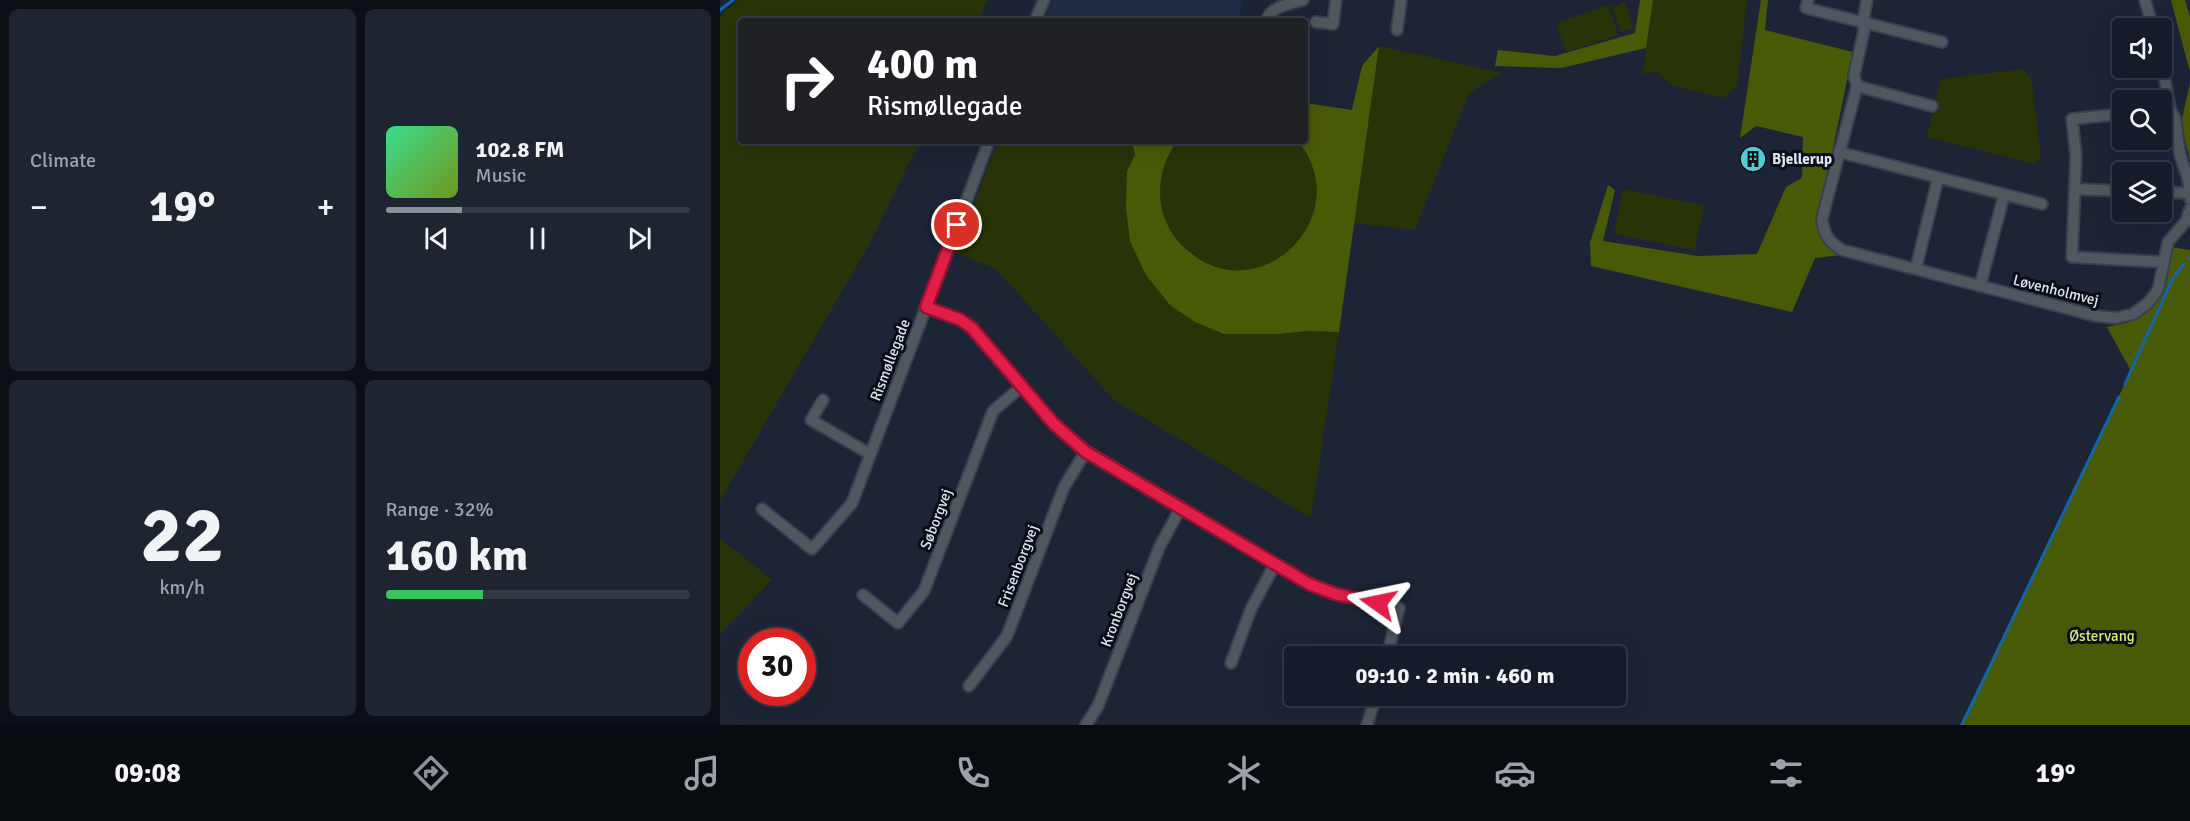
<!DOCTYPE html>
<html lang="en">
<head>
<meta charset="utf-8">
<style>
  :root { --surface:#151b28; --page:#1e2430; --text:#f1f3f6; --muted:#9da1a8; --line:#343945; --accent:#8c9099 }
  body { margin:0; font-family:Signika,sans-serif; background:var(--page); color:var(--text); height:100vh; display:flex; flex-direction:column; font-size:22px; white-space:nowrap }
  * { box-sizing:border-box; margin:0 }
  p { font-size:20px; color:var(--muted) }
  .icon { flex:none; width:33px; height:33px; fill:none; stroke:currentColor; stroke-width:2; stroke-linecap:round; stroke-linejoin:round }
  .map { position:relative; flex:1; overflow:hidden }
  .side { display:flex; flex-direction:column; gap:9px; padding:9px; background:#0c0f16; width:720px }
  .side>* { flex:none }
  .top-card { position:absolute; left:18px; top:18px; width:570px; height:126px; border-radius:6px; box-shadow:0 6px 24px #0002,0 0 0 2px var(--line); background:#202124; color:#fff; overflow:hidden }
  .buttons { position:absolute; left:1392px; top:18px; display:grid; gap:12px }
  .buttons a { display:grid; place-items:center; width:60px; height:60px; border-radius:6px; background:var(--surface); box-shadow:0 6px 24px #0002,0 0 0 2px var(--line); font-size:30px }
  .speed { position:absolute; left:18px; top:628px; display:flex; gap:12px; font-size:30px; font-weight:700; text-align:center }
  .speed>* { display:grid; place-content:center; width:78px; height:78px; border-radius:50%; background:var(--surface); box-shadow:0 6px 24px #0002,0 0 0 2px var(--line); line-height:1 }
  .speed .limit { border:9px solid #d22; background:#fff; color:#111 }
  .pin { position:absolute; display:grid; place-items:center; width:51px; height:51px; color:#fff; margin:-26px; border:3px solid #fff; border-radius:50%; box-shadow:0 2px 6px #0007 }
  .me { position:absolute; width:66px; margin:-33px; rotate:282deg; stroke-linejoin:round; filter:drop-shadow(0 0 4px #0008) }
  .turn { display:flex; align-items:center; gap:21px; height:126px; padding:0 30px; font-size:27px }
  .turn .icon { width:78px; height:78px; stroke-width:2.5 }
  .turn b { display:block; font-size:42px; line-height:51px }
  .big { font-size:45px; font-weight:700; line-height:1.1 }
  .side .widget { flex:1; display:flex; flex-direction:column; justify-content:center; gap:9px; min-width:0; padding:0 21px; border-radius:9px; background:var(--page) }
  .side .dial { align-items:center; gap:0 }
  .dial b { font-size:78px; line-height:1 }
  .song { display:flex; align-items:center; gap:18px }
  .cover { width:72px; height:72px; border-radius:9px; background:linear-gradient(135deg,hsl(150 70% 55%),hsl(80 70% 35%)) }
  .played { height:6px; border-radius:3px; background:linear-gradient(90deg,var(--accent) 25%,var(--line) 25%) }
  .keys { display:flex; justify-content:space-around; direction:ltr }
  .heat { display:flex; justify-content:space-between; align-items:center; font-size:33px; direction:ltr }
  .charge { height:9px; border-radius:4px; background:linear-gradient(90deg,#34c759 32%,var(--line) 0) }
  .side .tiles { flex:1; display:grid; gap:9px; grid-template-columns:repeat(2,1fr) }
  .trip { position:absolute; left:564px; top:646px; width:342px; height:60px; border-radius:6px; background:var(--surface); box-shadow:0 6px 24px #0002,0 0 0 2px var(--line); font-weight:700; line-height:60px; text-align:center }
  .tab-bar { display:flex; height:96px; justify-content:space-around; align-items:center; background:#080b10; color:var(--muted) }
  .tab-bar .icon { width:42px; height:42px }
  .tab-bar .current { color:var(--accent) }
  .tab-bar b { font-size:27px; color:var(--text) }
  main { display:flex; flex:1; min-height:0 }
  .map>svg:first-child { display:block }
  .built { fill:#212a43 }
  .green { fill:#293308 }
  .forest { fill:#495a06 }
  .lines { fill:none; stroke-linecap:round; stroke-linejoin:round }
  .stream { stroke:#1465a8; stroke-width:3 }
  .minor-casing { stroke:#373f50; stroke-width:14 }
  .minor { stroke:#4e585e; stroke-width:10 }
  .route-casing { stroke:#92132f; stroke-width:15 }
  .route { stroke:#e11d48; stroke-width:10 }
  .labels { text-anchor:middle; stroke-width:6; stroke-linejoin:round; paint-order:stroke }
  .poi-label { font-size:15px; font-weight:bold; fill:#dee4f1; stroke:#0a0d16; text-anchor:start }
  .street-label { font-size:15px; fill:#dee4f1; stroke:#0a0d16 }
  .park-label { font-size:15px; fill:#d1f273; stroke:#0a0d16 }
</style>
</head>
<body>
<main>
<section class="side">
<div class="tiles">
<div class="widget"><p>Climate</p>
<div class="heat"><a>−</a><b class="big">19°</b><a>+</a></div>
</div>
<div class="widget">
<div class="song"><i class="cover"></i><div><b>102.8 FM</b><p>Music</p></div></div>
<div class="played"></div>
<div class="keys"><svg class="icon" aria-label="previous" viewBox="0 0 24 24"><path d="M18 5L8 12l10 7zM5 5v14"/></svg><svg class="icon" aria-label="pause" viewBox="0 0 24 24"><path d="M8 5v14M16 5v14"/></svg><svg class="icon" aria-label="next" viewBox="0 0 24 24"><path d="M6 5l10 7-10 7zM19 5v14"/></svg></div>
</div>
<div class="widget dial"><b>22</b><p>km/h</p></div>
<div class="widget"><p>Range · 32%</p><b class="big">160 km</b><div class="charge"></div></div>
</div>
</section>
<div class="map">
<svg width="1470" height="725" viewBox="0 0 1470 725">
  <rect width="100%" height="100%" fill="#1c2436"/>
  <path class="built" d="M332,0H522L519,21H324Z"/>
  <g class="green">
    <path d="M19,0H268L258,21H21V141H200L149,245L0,501V16Z"/>
    <path d="M933,0H1027L1017,86L1004,98L953,86L937,72L923,74Z"/>
    <path d="M905,2L914,28L901,32L892,7Z"/>
    <path d="M888,5L898,35L846,52L836,23Z"/>
    <path d="M659,46L783,73L759,86L748,96L695,230L634,223Z"/>
    <path d="M1302,69L1311,78L1321,155L1315,164L1207,137L1221,79Z"/>
    <path d="M278,141H412L415,155L407,171L406,208L504,334H558L587,331L619,332L591,518L394,400L276,269L235,253Z"/>
    <path d="M458,141H577C581,146 586,151 588,156C625,228 536,305 472,254C457,243 447,229 442,210C437,186 442,160 458,141Z"/>
    <path d="M903,189L984,205L975,250L894,234Z"/>
    <path d="M0,538L52,580L0,634Z"/>
  </g>
  <g class="forest">
    <path d="M920,0H933L926,48L841,68L775,66L778,50L835,56L915,33Z"/>
    <path d="M1041,0H1048L1045,30L1133,52L1098,220C1102,239 1104,245 1121,255L1095,258L1072,312L871,266L870,243L888,185L895,190L883,241L978,256L1037,254L1066,187L1082,178L1083,137L1036,126L1020,138Z"/>
    <path d="M1451,0H1465L1470,17V72Z"/>
    <path d="M659,46L619,332L587,331L558,334H504L475,322L450,305L426,275L410,241L406,208L407,171L415,155L412,141H458C442,160 437,186 442,210C447,229 457,243 472,254C536,305 625,228 588,156C586,151 581,146 577,141H585V103L632,110L642,66Z"/>
    <path d="M1470,83V160L1461,123Z"/>
    <path d="M1450,247L1470,250V725H1240L1411,371L1387,327C1396,325 1406,324 1415,320C1445,307 1446,275 1450,247Z"/>
  </g>
  <g class="lines">
    <g class="stream">
      <path d="M0,10L13,0"/>
      <path d="M1469,259L1470,258"/>
      <path d="M1405,384L1453,278L1464,264"/>
      <path d="M1242,725L1399,397"/>
    </g>
    <g class="minor-casing">
      <g id="minor">
        <path d="M1088,0L1086,8L1222,42"/>
        <path d="M1147,0L1143,22L1144,31L1134,75L1137,86L1102,219C1104,234 1108,241 1122,250L1376,316L1396,318L1413,314L1428,303L1438,290L1448,242L1466,221L1470,209"/>
        <path d="M1425,0L1433,28"/>
        <path d="M315,21L324,0"/>
        <path d="M546,21C551,6 569,4 583,0"/>
        <path d="M596,22L613,24L616,0"/>
        <path d="M677,30L681,0"/>
        <path d="M1442,64L1450,109L1455,118L1460,155L1468,179L1470,199"/>
        <path d="M1137,86L1212,106"/>
        <path d="M1402,114L1352,119L1356,156L1352,257L1443,262"/>
        <path d="M1119,152L1322,204"/>
        <path d="M1355,189L1402,191"/>
        <path d="M1442,192L1469,193"/>
        <path d="M1196,268L1218,178"/>
        <path d="M1260,286L1284,195"/>
        <path d="M206,307L241,320L252,328L334,424L366,451L589,584L615,594L679,608L667,657"/>
        <path d="M103,400L91,420L150,454"/>
        <path d="M42,509L92,549L132,503L269,141"/>
        <path d="M143,595L178,623L204,591L273,411L301,387"/>
        <path d="M511,663L531,609L555,564"/>
        <path d="M249,686L287,636L344,487L366,451"/>
        <path d="M366,725L378,706L439,548L461,507"/>
        <path d="M647,725L656,696"/>
      </g>
    </g>
    <use href="#minor" class="minor"/>
  </g>
  <g class="lines">
    <g class="route-casing">
      <path id="route" d="M237,225L206,307L241,320L252,328L334,424L366,452L589,584L615,594L658,603"/>
    </g>
    <use href="#route" class="route"/>
  </g>
  <defs>
    <g id="building-disc" transform="scale(1.35)"><circle r="9.5" fill="#51ccd4" stroke="#0a0d16"/><path d="M-4-6H4V6H1V3H-1V6H-4ZM-2.5-4.3h1.7v1.8h-1.7ZM.8-4.3h1.7v1.8H.8ZM-2.5-1h1.7V.8h-1.7ZM.8-1h1.7V.8H.8Z" fill="#111"/></g>
  </defs>
  <g fill-rule="evenodd">
    <use href="#building-disc" x="1033" y="159"/>
  </g>
  <g class="labels">
    <g class="poi-label">
      <text x="1052" y="164">Bjellerup</text>
    </g>
    <g class="street-label">
      <text transform="translate(1336 290) rotate(14)" y="5">Løvenholmvej</text>
      <text transform="translate(170 360) rotate(-69)" y="5">Rismøllegade</text>
      <text transform="translate(216 519) rotate(-69)" y="5">Søborgvej</text>
      <text transform="translate(298 566) rotate(-69)" y="5">Frisenborgvej</text>
      <text transform="translate(399 610) rotate(-69)" y="5">Kronborgvej</text>
    </g>
    <g class="park-label">
      <text x="1382" y="641">Østervang</text>
    </g>
  </g>
</svg>
<div class="buttons">
<a><svg class="icon" aria-label="sound" viewBox="0 0 24 24"><path d="M4 9h4l5-4v14l-5-4H4zM17 9q2 3 0 6"/></svg></a>
<a><svg class="icon" aria-label="search" viewBox="0 0 24 24"><circle cx="10" cy="10" r="6"/><path d="M15 15l6 6"/></svg></a>
<a><svg class="icon" aria-label="layers" viewBox="0 0 24 24"><path d="M12 4l9 5-9 5-9-5zM3 14l9 5 9-5"/></svg></a>
</div>
<div class="speed"><div class="limit">30</div></div>
<div class="pin" style="left:237px;top:225px;background:#d93025"><svg class="icon" aria-label="arrive" viewBox="0 0 24 24"><path d="M6 21V4h12l-3 4 3 4H6"/></svg></div>
<svg class="me" style="left:658px;top:603px" viewBox="-20 -20 40 40"><path d="M0-17L14 15 0 8-14 15z" fill="#e11d48" stroke="#fff" stroke-width="4"/></svg>
<div class="trip">09:10 · 2 min · 460 m</div>
<div class="top-card">
<div class="turn"><svg class="icon" aria-label="right" viewBox="0 0 24 24"><path d="M7 20v-9h11M14 6l5 5-5 5"/></svg><div><b>400 m</b>Rismøllegade</div></div>
</div>
</div>
</main>
<nav class="tab-bar">
<b>09:08</b>
<svg class="icon current" aria-label="directions" viewBox="0 0 24 24"><path d="M12 3l9 9-9 9-9-9zM9 14v-3h6M13 9l2 2-2 2"/></svg>
<svg class="icon" aria-label="music" viewBox="0 0 24 24"><path d="M9 18V5l10-2v13"/><circle cx="6" cy="18" r="3"/><circle cx="16" cy="16" r="3"/></svg>
<svg class="icon" aria-label="phone" viewBox="0 0 24 24"><path d="M5 4h4l2 5-3 2q2 4 5 5l2-3 5 2v4C11 20 4 13 5 4z"/></svg>
<svg class="icon" aria-label="climate" viewBox="0 0 24 24"><path d="M12 3v18M4 7l16 10M4 17L20 7"/></svg>
<svg class="icon" aria-label="car" viewBox="0 0 24 24"><path d="M5 17H2v-5l4-1 3-4h7l3 4 3 1v5h-3M9 17h6M6 11h13"/><circle cx="7" cy="17" r="2"/><circle cx="17" cy="17" r="2"/></svg>
<svg class="icon" aria-label="filters" viewBox="0 0 24 24"><path d="M4 7h16M4 17h16"/><circle cx="9" cy="7" r="2"/><circle cx="15" cy="17" r="2"/></svg>
<b>19°</b>
</nav>
</body>
</html>
